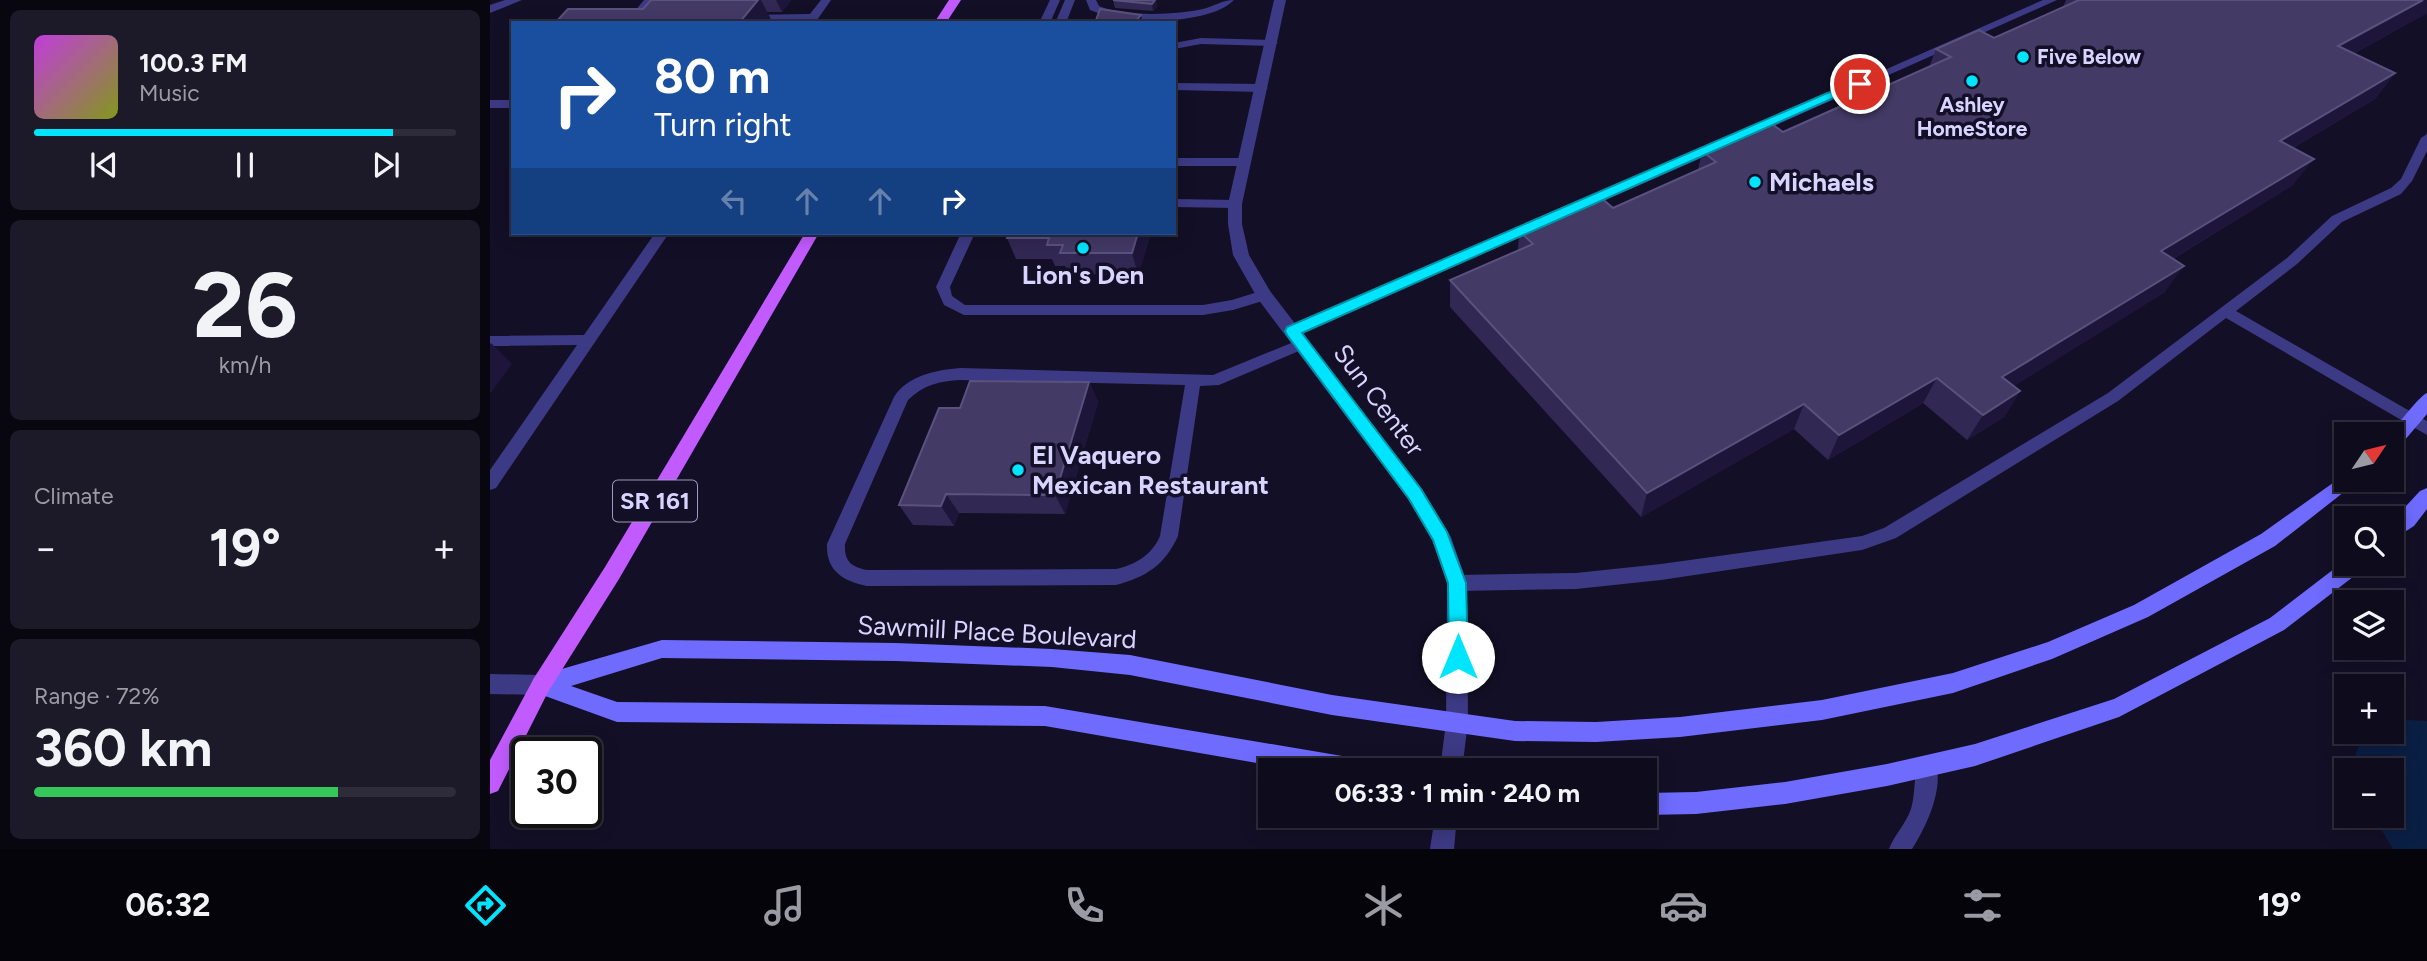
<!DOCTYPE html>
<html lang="en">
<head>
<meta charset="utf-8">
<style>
  :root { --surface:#0e0b1c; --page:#1c1929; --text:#f1f3f6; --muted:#9b9ba3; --line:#2e2b3b; --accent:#00e5ff }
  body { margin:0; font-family:Figtree,sans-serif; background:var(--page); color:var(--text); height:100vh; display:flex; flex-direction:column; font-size:26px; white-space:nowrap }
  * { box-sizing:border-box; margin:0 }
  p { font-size:23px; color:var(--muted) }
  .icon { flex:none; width:38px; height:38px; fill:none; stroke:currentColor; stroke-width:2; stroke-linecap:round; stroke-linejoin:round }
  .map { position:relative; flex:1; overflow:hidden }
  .panel { display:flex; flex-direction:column; gap:10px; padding:10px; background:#08060f; width:490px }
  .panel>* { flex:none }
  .guide { position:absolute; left:21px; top:21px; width:665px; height:214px; border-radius:0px; box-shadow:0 4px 18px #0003,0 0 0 2px var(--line); background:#1a4fa0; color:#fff; overflow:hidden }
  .needle { width:46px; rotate:55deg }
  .fabs { position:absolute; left:1844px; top:422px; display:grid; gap:14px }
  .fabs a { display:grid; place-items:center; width:70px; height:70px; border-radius:0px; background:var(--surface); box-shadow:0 4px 18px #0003,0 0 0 2px var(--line); font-size:35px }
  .speed { position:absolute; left:21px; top:737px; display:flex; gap:14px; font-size:35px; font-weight:700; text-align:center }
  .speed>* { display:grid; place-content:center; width:91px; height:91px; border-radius:50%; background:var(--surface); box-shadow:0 4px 18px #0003,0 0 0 2px var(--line); line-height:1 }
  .speed .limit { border:4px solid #111; border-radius:10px; background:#fff; color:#111 }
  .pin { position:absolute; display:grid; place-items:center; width:60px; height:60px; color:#fff; margin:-30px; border:4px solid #fff; border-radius:50%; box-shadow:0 2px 7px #0007 }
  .me { position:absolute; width:77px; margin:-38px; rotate:0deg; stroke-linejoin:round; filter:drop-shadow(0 0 5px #0008) }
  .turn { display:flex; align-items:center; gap:24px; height:147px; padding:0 28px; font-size:32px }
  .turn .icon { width:91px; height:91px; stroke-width:2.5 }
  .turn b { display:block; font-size:49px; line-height:60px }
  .lanes { display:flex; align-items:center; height:66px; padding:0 28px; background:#0003; justify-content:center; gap:35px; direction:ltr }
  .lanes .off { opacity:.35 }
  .big { font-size:52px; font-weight:700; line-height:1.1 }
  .panel .widget { flex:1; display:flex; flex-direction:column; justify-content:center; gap:10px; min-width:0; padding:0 24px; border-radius:10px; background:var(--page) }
  .panel .dial { align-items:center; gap:0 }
  .dial b { font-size:91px; line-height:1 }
  .song { display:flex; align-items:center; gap:21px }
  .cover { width:84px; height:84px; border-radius:10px; background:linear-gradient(135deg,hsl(290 70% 55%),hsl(70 70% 35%)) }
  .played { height:7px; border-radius:4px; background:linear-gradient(90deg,var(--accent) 85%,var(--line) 85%) }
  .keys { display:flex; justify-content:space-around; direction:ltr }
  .heat { display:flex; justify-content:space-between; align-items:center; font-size:38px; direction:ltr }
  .charge { height:10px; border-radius:5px; background:linear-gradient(90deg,#34c759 72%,var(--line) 0) }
  .trip { position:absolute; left:768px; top:758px; width:399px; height:70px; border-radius:0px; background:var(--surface); box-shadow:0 4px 18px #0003,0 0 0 2px var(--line); font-weight:700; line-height:70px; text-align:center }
  .tabs { display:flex; height:112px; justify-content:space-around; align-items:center; background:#06040b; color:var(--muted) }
  .tabs .icon { width:49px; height:49px }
  .tabs .on { color:var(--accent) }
  .tabs b { font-size:32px; color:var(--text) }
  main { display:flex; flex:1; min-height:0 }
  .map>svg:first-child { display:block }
  .water { fill:#0a1f44 }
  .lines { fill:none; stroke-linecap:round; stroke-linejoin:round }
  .lane { fill:#3d3a85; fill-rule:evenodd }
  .street { fill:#3d3a85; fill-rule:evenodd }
  .secondary { fill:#6f6bff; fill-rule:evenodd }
  .primary { fill:#c25bff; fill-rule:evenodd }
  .wall { fill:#312854 }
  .shaded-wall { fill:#1d163a }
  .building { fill:#433a66; stroke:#5a527e; stroke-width:2 }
  .route { fill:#00e5ff; stroke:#0095a6; stroke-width:2 }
  .poi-dot { fill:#00e5ff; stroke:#130f26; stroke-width:2.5 }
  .labels { text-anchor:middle; stroke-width:7; stroke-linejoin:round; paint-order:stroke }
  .far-poi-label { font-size:21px; font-weight:bold; fill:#d9d4ff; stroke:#130f26; text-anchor:start }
  .shield { fill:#130f26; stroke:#9e99be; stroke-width:2 }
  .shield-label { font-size:24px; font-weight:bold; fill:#d9d4ff }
  .poi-label { font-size:26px; font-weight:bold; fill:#d9d4ff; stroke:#130f26; text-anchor:start }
  .street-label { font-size:26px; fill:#d9d4ff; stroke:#130f26 }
</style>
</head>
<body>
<main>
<section class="panel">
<div class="widget">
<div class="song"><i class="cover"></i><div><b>100.3 FM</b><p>Music</p></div></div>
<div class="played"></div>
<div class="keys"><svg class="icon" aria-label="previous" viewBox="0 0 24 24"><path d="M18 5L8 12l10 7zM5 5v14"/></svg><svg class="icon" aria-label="pause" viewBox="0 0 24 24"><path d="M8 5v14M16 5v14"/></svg><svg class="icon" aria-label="next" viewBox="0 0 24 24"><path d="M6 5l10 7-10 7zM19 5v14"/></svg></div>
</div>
<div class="widget dial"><b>26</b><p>km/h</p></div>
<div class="widget"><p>Climate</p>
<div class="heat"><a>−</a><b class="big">19°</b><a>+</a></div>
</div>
<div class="widget"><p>Range · 72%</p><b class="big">360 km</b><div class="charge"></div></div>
</section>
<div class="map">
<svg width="1937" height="849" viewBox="0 0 1937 849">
  <rect width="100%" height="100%" fill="#130f26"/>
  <path class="water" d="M1902,719L1937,721V849H1903L1883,816H1902V770H1866C1862,753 1869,744 1881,732H1902Z"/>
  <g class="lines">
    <g class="lane">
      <path d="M154,0H165L155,12L167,17V21L151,20L144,12Z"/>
      <path d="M331,0H341L325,23H314L315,20L259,21L254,18L259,15L320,14Z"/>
      <path d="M560,0H570L560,23H549Z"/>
      <path d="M575,0H585L576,23H565Z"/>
      <path d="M596,0H606L609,6C633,17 687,15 713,9C725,6 732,0 744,0C719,26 632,25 600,10Z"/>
      <path d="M1553,0H1567L1264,135L1260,136L1254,132Z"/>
      <path d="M711,38L782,40L788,43L782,46L711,44L684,49V43Z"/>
      <path d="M684,83L772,84L778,88L772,92L684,90Z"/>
      <rect x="0" y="100" width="23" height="8"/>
      <path d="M1937,134V151L1922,181L1911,194L1852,222L1807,264L1746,311L1937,421V435L1736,318L1628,401L1406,538L1372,550L1171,580L1086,589L967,591L961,588L958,583L961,578L967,575L1086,573L1171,564L1372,536L1394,528L1618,393L1797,258L1842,216L1901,188L1911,179L1931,138Z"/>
      <path d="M1230,141L1234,142V148L1095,209H1085L1083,206L1085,203Z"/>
      <path d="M684,158H755L761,162L755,166H684Z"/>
      <path d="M684,199L745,200L752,204L745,208L684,207Z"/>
      <path d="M1047,220L1052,221V227L807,335L802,336L795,331L797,327Z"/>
      <path d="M165,233H179L6,488L0,490V470L87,345L0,346V336L94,335Z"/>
      <path d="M471,233H485L460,287L462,296L475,305H713L742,300L774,290L781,295L779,299L743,310L713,315H474L454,305L446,287Z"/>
      <path d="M811,339L816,340L818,344L816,348L729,385L710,386L688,536C675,565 656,577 626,585L377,586C353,581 336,571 337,544L404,397C418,375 447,370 470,368L723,375ZM470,380L695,385L670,536C662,555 645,565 626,569L377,570C361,567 354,561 355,544L418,400C433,385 450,381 470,380Z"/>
      <path d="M1437,755L1444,758C1456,785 1437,826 1422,849H1399C1404,835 1416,824 1421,809C1426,792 1423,774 1430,758Z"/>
    </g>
    <g class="street">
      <path d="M15,0H32L0,13V5Z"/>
      <path d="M784,0H796L752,204V224L759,255L780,291L932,489L961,537L977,583L978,722L972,770H950L956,722L957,583L942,539L918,499L768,299L743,255L738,224V204Z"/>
      <path d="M0,674L51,675L58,678L61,685L58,692L51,695L0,694Z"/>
      <path d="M945,816H967L964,849H940Z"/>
    </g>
    <g class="secondary">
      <path d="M1937,393V414L1908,448L1902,450V434H1900C1908,425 1929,396 1937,393Z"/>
      <path d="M1857,473V480H1866L1863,485L1785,546L1658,617L1562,659L1463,693L1332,720L1190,737L1106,742L1025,741L842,715L640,675L562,667L406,661L172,658L81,686L127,702L555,706L870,759L878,762L881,770H807L555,726L127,722L44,692L41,685L44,678L51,675L172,640L406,643L562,649L640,655L842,695L1025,721L1106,722L1190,717L1332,700L1463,673L1558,642L1644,605L1771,534Z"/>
      <path d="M1937,488V509L1924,526L1902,540V521L1930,491Z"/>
      <path d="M1857,559V564H1875L1872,570L1794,630L1629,717L1485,766L1397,786L1295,804L1206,814L1155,815V793L1206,792L1295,782L1397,764L1485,744L1624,699L1780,618Z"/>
    </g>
    <g class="primary">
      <path d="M459,0H471L456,23H444Z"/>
      <path d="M315,233H329L129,579L58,692L8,791L0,794V760L44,678L115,567Z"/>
    </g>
  </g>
  <g class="wall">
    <path d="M161,0H301L292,12H277L153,9Z"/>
    <path d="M623,0H666L667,7L663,11L625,8Z"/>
    <path d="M1576,0H1937V13L1863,54L1905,73L1885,99L1803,148V185L1683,259L1675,292L1523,386L1530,391L1514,417L1477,440L1433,403L1338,460L1304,429L1151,517L960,307V280L1028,250L1029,231L1123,208L1208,170L1212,151L1293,132L1439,67L1446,49L1504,38L1573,7Z"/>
    <path d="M661,233L648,275L578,274L575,266H565L562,259H526L517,238Z"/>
    <path d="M599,382L608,402L575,514L469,513L464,526L423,525L409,505L470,408Z"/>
  </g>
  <g class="shaded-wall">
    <path d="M268,0H271L283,23H249Z"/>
    <path d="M286,0H301L292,12Z"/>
    <path d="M666,0L667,7L663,11L662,4Z"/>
    <path d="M1933,0H1937V13L1830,72L1848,46Z"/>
    <path d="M651,15L653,23H644Z"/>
    <path d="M1905,73L1885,99L1771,167L1790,141Z"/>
    <path d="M1824,159L1803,185L1653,277L1671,251Z"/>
    <path d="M648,233H661L648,275L642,253Z"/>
    <path d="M1694,266L1675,292L1497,403L1512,377Z"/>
    <path d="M1,343L22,364L0,394V344Z"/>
    <path d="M1447,378L1433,403L1338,460L1349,435Z"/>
    <path d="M599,382L608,402L575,514L565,495Z"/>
    <path d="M1530,391L1514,417L1477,440L1493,415Z"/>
    <path d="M1314,404L1304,429L1151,517L1157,493Z"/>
    <path d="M456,494L469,513L464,526L451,506Z"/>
  </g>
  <g class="building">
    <path d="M161,0H268L249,23H65L78,9H153Z"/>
    <path d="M623,0H665L662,4Z"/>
    <path d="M1589,0H1933L1848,46L1905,73L1790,141L1824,159L1671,251L1694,266L1512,377L1530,391L1493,415L1447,378L1349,435L1314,404L1157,493L960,280L1043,244L1029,231L1109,196L1123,208L1226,162L1212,151L1279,122L1293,132L1461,57L1446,49L1489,30L1504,38Z"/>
    <path d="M610,9L651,15L644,23H605Z"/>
    <path d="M519,233H648L642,253H570L573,245H557L559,238H517Z"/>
    <path d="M480,381L599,382L565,495L456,494L451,506L409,505L449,408H470Z"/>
  </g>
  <path class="route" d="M1365,81L1375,84L812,333L931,489L957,532L976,583L978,657L975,663L968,666L962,663L959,657L958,583L943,540L919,499L797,335L795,331L797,327Z"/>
  <g class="poi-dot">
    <circle cx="1533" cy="57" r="7"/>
    <circle cx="1482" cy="81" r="7"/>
    <circle cx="1265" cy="182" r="7"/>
    <circle cx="593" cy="248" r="7"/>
    <circle cx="528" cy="470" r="7"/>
  </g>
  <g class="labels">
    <g class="far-poi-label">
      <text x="1547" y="64">Five Below</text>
      <text x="1482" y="112" text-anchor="middle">Ashley<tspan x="1482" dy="24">HomeStore</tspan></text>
    </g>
    <rect class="shield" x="123" y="480.5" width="84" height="41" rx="5"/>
    <g class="shield-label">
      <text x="165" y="509">SR 161</text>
    </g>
    <g class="poi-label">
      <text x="1279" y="191">Michaels</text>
      <text x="593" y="284" text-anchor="middle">Lion's Den</text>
      <text x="542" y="464">El Vaquero<tspan x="542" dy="30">Mexican Restaurant</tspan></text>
    </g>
    <g class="street-label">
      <text transform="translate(889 400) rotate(53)" y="9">Sun Center</text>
      <text transform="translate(507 632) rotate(3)" y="9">Sawmill Place Boulevard</text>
    </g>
  </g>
</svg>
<div class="fabs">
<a><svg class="needle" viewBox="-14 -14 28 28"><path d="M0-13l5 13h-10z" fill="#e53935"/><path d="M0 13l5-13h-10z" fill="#9b9ba3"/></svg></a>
<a><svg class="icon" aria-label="search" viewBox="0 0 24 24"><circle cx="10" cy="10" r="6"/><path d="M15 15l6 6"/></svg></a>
<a><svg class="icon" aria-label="layers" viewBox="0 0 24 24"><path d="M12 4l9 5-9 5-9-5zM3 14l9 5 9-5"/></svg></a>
<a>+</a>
<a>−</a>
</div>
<div class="speed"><div class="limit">30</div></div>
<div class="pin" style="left:1370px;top:84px;background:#d93025"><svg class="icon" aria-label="arrive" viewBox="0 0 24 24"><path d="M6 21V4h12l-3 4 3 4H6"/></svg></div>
<svg class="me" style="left:968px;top:657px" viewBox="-20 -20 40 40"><circle r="19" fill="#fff"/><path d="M0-13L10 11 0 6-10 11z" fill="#00e5ff"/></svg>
<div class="trip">06:33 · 1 min · 240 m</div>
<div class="guide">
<div class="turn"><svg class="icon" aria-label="right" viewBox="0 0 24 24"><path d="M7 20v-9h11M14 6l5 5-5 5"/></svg><div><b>80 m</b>Turn right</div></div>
<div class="lanes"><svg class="icon off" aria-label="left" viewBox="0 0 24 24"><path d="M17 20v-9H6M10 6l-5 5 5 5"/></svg><svg class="icon off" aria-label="ahead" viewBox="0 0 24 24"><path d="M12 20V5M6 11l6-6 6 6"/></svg><svg class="icon off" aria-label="ahead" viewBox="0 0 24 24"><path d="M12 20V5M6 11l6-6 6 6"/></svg><svg class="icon" aria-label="right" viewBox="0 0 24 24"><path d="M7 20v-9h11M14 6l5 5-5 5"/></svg></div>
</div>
</div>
</main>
<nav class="tabs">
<b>06:32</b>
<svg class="icon on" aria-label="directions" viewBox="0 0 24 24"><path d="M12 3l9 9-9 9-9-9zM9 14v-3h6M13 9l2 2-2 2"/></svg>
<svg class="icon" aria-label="music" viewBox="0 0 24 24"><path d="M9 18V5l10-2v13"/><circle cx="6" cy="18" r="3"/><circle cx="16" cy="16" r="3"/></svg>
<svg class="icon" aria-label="phone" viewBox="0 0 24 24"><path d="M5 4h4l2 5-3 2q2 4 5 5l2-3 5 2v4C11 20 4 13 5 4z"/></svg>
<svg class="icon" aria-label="climate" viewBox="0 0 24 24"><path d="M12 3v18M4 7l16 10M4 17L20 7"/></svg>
<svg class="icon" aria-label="car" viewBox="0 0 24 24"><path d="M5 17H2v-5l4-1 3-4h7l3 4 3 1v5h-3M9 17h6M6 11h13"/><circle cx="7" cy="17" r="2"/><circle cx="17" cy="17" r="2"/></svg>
<svg class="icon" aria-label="filters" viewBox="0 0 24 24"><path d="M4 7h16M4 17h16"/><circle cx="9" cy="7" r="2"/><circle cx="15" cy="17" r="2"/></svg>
<b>19°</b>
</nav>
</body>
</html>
